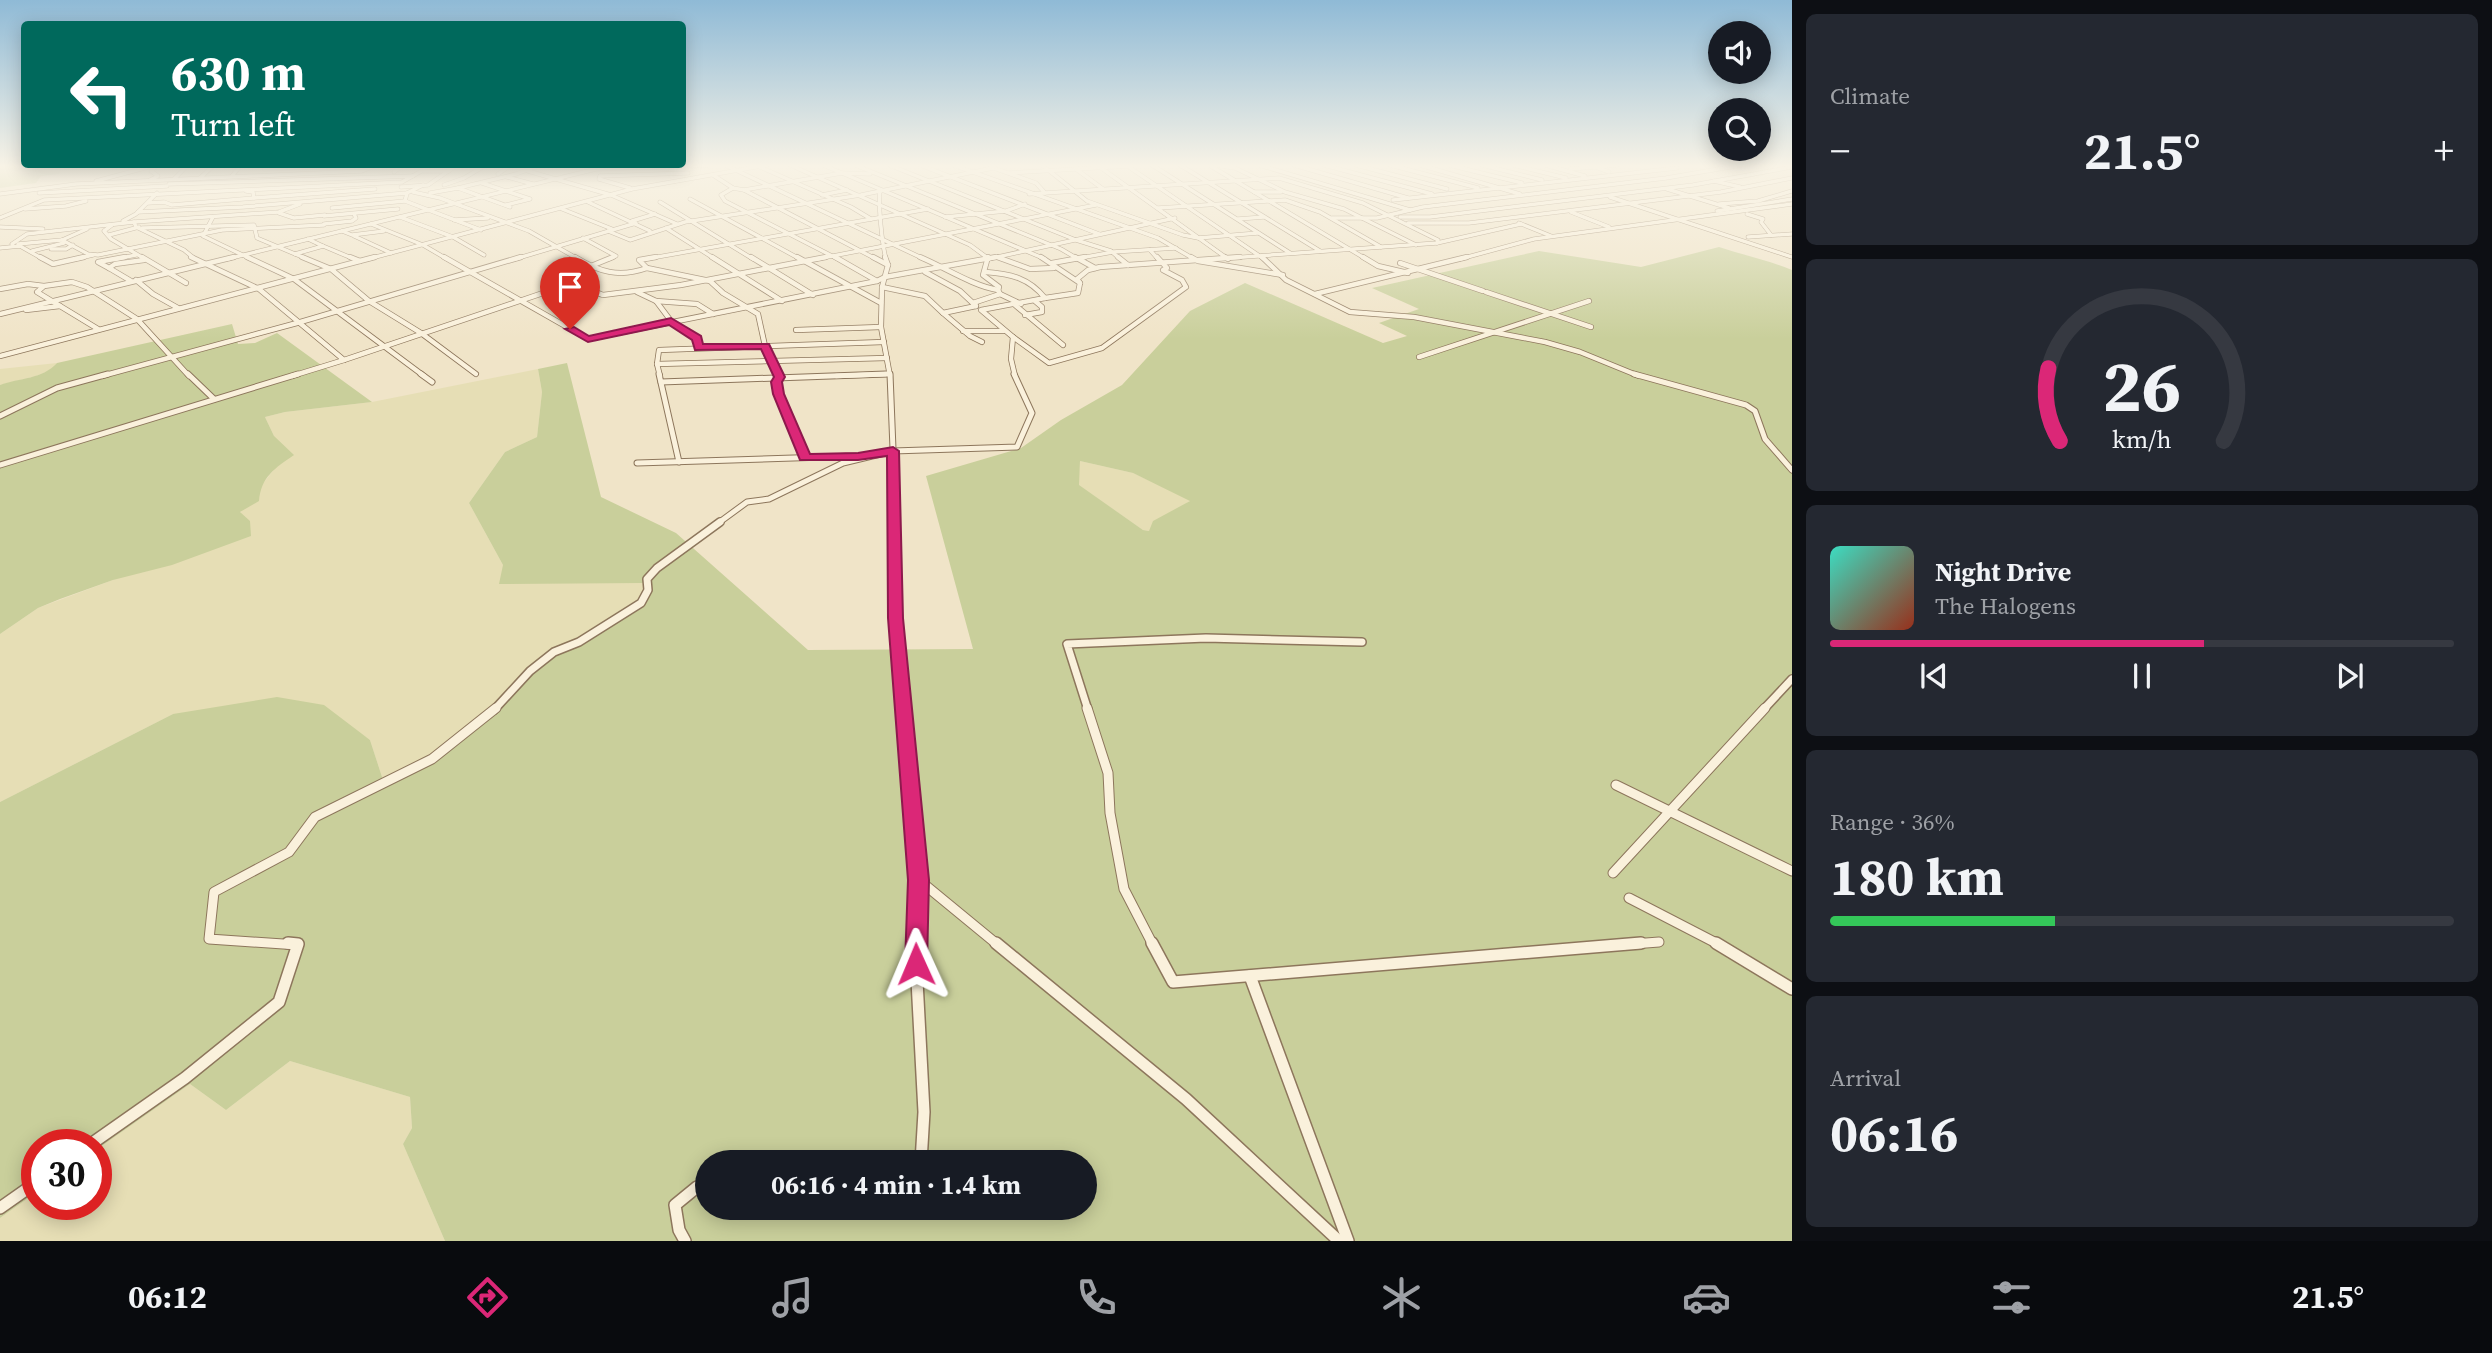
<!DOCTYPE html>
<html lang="en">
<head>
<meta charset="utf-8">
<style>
  :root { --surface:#171b24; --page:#242831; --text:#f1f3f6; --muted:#9ea1a6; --line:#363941; --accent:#db2777 }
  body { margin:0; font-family:"Source Serif 4",serif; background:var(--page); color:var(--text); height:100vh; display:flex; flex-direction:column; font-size:26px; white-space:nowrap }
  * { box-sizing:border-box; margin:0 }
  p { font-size:23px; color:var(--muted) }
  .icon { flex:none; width:38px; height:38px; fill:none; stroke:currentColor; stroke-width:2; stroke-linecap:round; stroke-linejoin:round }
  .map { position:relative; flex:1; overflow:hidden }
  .drawer { display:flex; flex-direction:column; gap:14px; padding:14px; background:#0d0f14; width:700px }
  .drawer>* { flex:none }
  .hud { position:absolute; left:21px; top:21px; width:665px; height:147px; border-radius:7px; box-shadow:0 4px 18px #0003; background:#00695c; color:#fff; overflow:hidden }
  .controls { position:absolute; left:1708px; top:21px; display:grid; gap:14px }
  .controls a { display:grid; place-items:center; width:63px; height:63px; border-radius:50%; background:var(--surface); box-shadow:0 4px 18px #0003; font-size:35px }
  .speed { position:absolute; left:21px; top:1129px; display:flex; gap:14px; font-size:35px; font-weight:700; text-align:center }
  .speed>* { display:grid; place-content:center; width:91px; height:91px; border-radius:50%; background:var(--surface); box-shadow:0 4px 18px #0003; line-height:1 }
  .speed .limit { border:10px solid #d22; background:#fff; color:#111 }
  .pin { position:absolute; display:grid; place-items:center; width:60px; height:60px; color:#fff; margin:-72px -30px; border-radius:50% 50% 50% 0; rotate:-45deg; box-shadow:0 0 7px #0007 }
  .pin .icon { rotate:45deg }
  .me { position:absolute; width:77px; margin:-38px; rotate:359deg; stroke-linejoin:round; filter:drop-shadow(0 0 5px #0008) }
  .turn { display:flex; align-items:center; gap:24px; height:147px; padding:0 35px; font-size:32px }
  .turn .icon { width:91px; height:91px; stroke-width:2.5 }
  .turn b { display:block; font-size:49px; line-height:60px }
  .big { font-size:52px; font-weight:700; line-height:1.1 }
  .drawer .tile { flex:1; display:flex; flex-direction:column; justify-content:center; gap:10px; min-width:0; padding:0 24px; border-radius:10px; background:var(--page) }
  .drawer .dial { align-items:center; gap:0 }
  .dial svg { height:182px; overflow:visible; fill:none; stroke:var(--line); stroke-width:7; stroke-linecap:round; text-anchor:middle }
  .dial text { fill:var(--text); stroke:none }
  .song { display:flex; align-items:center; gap:21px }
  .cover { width:84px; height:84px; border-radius:10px; background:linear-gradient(135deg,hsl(170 70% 55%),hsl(10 70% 35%)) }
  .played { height:7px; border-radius:4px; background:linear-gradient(90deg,var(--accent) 60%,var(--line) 60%) }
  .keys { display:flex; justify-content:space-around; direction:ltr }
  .heat { display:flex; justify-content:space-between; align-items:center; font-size:38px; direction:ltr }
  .charge { height:10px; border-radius:5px; background:linear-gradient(90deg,#34c759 36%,var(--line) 0) }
  .trip { position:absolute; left:695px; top:1150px; width:402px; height:70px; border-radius:35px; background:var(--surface); box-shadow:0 4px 18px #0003; font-weight:700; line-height:70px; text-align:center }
  .tabs { display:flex; height:112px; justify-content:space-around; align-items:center; background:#090b0e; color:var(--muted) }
  .tabs .icon { width:49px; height:49px }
  .tabs .current { color:var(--accent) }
  .tabs b { font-size:32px; color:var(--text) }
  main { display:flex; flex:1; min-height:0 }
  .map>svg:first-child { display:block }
  .farmland { fill:#e6deb5 }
  .green { fill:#c9cf9b; fill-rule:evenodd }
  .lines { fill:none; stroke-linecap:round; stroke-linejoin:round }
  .street-far5-casing { stroke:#8d765c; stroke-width:4.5 }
  .street-far4-casing { stroke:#8d765c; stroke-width:6 }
  .street-far3-casing { stroke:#8d765c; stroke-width:7 }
  .street-far2-casing { stroke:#8d765c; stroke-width:10 }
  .street-far1-casing { stroke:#8d765c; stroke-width:11 }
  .street-casing { stroke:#8d765c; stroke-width:14 }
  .street-far5 { stroke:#faf1dc; stroke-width:3.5 }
  .street-far4 { stroke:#faf1dc; stroke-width:4.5 }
  .street-far3 { stroke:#faf1dc; stroke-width:5 }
  .street-far2 { stroke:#faf1dc; stroke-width:7 }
  .street-far1 { stroke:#faf1dc; stroke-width:9 }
  .street { stroke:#faf1dc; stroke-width:11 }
  .route { fill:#db2777; stroke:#8e194d; stroke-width:2 }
</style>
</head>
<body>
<main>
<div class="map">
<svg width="1792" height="1241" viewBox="0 0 1792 1241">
  <rect width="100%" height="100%" fill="#f0e4c8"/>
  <g class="farmland">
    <path d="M57,363L51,370L36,376L0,385V369Z"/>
    <path d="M538,369L542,392L537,437L505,452L469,503L503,565L643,583L644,591L637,602L429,757L383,780L370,740L351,727L173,714L0,802V634L38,608L113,580L240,513L275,468L274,436L265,417L285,412L372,402Z"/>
    <path d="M1080,461L1133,473L1191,500L1149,531L1143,530L1078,485Z"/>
    <path d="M290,1061L410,1097L412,1128L403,1144L445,1241H0V1218L37,1192V1204H96V1150L190,1084L226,1110Z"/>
  </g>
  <g class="green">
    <path d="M0,165L43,168L42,171L61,169L59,174L41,176L36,183L0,188Z"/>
    <path d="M1719,247C1743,255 1768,260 1792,270V1241H445L403,1144L412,1128L410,1097L290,1061L226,1110L190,1084L96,1150V1144H37V1192L0,1218V802L173,714L277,697L324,705L370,740L383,780L429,757L484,716L526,670L637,602L644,591L643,583L499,584L503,565L469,503L505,452L537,437L542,392L538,369L567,363L601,497L676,533L808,650L973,649L926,476L1021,448L1061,420L1122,385L1190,311L1245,283L1383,343L1407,336L1379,323L1419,309L1372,288L1539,251L1641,267ZM1080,461L1133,473L1190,501L1153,521L1149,531L1143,530L1079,485ZM707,1162H1085V1208H707Z"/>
    <path d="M232,324L238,344L255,343L277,333L372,402L285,412L265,417L274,436L294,455C275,468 261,477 259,501L240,512L250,521L251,536L172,565L113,580L60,599L38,608L0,634V385C19,378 43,379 57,363Z"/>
  </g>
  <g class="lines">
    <g class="street-far5-casing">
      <g id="street-far5">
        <path d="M725,165L924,259"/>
        <path d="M790,165L970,245L989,259"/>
        <path d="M823,165L1045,259"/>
        <path d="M855,165L1061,249L1078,259"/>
        <path d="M889,165L1076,240L1111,251L1120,259"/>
        <path d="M920,165L1099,234"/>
        <path d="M953,165L1158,238L1194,259"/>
        <path d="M1042,165L1087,201L1183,235L1198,238L1258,233"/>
        <path d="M1097,165L1228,259"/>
        <path d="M1126,165L1264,259"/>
        <path d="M1152,165L1290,253"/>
        <path d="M1180,165L1320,251"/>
        <path d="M1209,165L1366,259"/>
        <path d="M1214,165L1235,168L1285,192L1344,209L1416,245"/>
        <path d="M1259,165L1410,210"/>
        <path d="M1294,165L1408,198"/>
        <path d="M1324,165L1432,194"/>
        <path d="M1356,165L1447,189"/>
        <path d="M1390,165L1478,188"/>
        <path d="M1420,165L1520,194"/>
        <path d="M1449,165L1522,183"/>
        <path d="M1482,165L1542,180"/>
        <path d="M1513,165L1566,178"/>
        <path d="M1545,165L1585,176"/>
        <path d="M1590,165L1609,172"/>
        <path d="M760,167L851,207L871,219"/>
        <path d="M991,167L1036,183L1045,193"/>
        <path d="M452,168H478"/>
        <path d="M264,169L342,166"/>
        <path d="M1076,169L1103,189"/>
        <path d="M1570,169L1617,165"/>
        <path d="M423,171H449"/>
        <path d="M528,171L611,195L677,224"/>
        <path d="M394,172L403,165"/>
        <path d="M1009,173L1128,166"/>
        <path d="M498,174L511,165"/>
        <path d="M713,175L733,188L744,190L876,259"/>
        <path d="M232,176L241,165"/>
        <path d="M600,176L688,173"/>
        <path d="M600,176L599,179L630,188"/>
        <path d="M507,177L533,184"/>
        <path d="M200,178L214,165"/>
        <path d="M174,179L188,165"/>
        <path d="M150,180L158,176L151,171L156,166"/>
        <path d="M96,181L156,165"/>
        <path d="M1714,181L1740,187"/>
        <path d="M482,183L530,199L506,205"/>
        <path d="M169,184L413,176"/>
        <path d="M444,185L464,178L486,165"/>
        <path d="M401,187L428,185L457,165"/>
        <path d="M458,188L516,174L540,165"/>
        <path d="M733,188L721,195L725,201L838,259"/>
        <path d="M1667,189L1729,208"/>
        <path d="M744,190L842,173L870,174"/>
        <path d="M880,190C878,204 882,244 886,259"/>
        <path d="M246,191L253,192L254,198L375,189"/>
        <path d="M413,192L440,198L529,231L578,259"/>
        <path d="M1254,192H1281"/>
        <path d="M39,193L167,186"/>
        <path d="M407,193L405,201L481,230"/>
        <path d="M430,193L458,188L510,207"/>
        <path d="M0,194L76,184L362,171L377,165"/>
        <path d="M1029,194L1279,178L1363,203L1438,240L1437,243"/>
        <path d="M822,195L847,190"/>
        <path d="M1610,197L1792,257"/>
        <path d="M690,199L800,259"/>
        <path d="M1393,200L1677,168"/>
        <path d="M588,202L650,231"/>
        <path d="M660,202L753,259"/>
        <path d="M148,203L164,202L172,205L254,198"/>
        <path d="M1719,204L1758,201L1792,191"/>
        <path d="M332,208L405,201"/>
        <path d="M1158,208L1285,200L1320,212L1381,247"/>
        <path d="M25,209L66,206L86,201"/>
        <path d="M562,209L612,229"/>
        <path d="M1717,211L1792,199"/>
        <path d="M138,212L243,207L407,193L423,185"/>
        <path d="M1571,212L1609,227"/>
        <path d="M279,213L294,218L325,215"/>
        <path d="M1747,214L1763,219L1761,222L1771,235"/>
        <path d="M324,216L398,209"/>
        <path d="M213,217L203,236L251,259"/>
        <path d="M400,217L453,237L484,255"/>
        <path d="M945,217L1006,211L1025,204"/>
        <path d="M1400,217H1430L1693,185L1792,167"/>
        <path d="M0,218L44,200L402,182L432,165"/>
        <path d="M1332,218H1377L1423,207L1666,178L1742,165"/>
        <path d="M1238,219L1264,217"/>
        <path d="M454,220L488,218"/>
        <path d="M123,221L136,214L157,193"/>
        <path d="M632,221L655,214"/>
        <path d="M134,222L279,212L300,204"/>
        <path d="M1408,223H1469L1721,192L1792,178"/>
        <path d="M1519,223L1551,236"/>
        <path d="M324,224L352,221L356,218L354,214"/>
        <path d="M371,224L423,245L447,259"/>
        <path d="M112,225L104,231L111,239L145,259"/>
        <path d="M0,227L43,229"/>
        <path d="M142,228L254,225L257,238L307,259"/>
        <path d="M666,228L715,259"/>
        <path d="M342,231L352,235L384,231"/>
        <path d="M608,231L630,240L685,222L861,195L993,168"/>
        <path d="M109,235L139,227"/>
        <path d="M354,236L391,253"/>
        <path d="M1748,237L1792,234"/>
        <path d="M583,238L616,256L609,259"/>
        <path d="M62,240L88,254L98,255L222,230L324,225"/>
        <path d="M12,244L27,234L134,222L136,227L184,250L195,259"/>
        <path d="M18,244L62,240L87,229"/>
        <path d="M323,246L354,259"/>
        <path d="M0,248L20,246L43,259"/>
        <path d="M51,249H66L73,245"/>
        <path d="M1150,250L1158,259"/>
        <path d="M32,251L64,243"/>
        <path d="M295,254L323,246L308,239"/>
        <path d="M997,257L1002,259"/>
        <path d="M76,259L93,255"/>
        <path d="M116,259L136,255"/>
        <path d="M227,259L596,169L711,165"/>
        <path d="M368,259L632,189L767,165"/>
        <path d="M515,259L636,223"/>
        <path d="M646,259L928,209"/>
        <path d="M817,259L1096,205"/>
        <path d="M988,259L1175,218"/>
        <path d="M1075,259L1113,252L1176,248"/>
        <path d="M1216,259L1437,243L1521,224"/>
        <path d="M1460,259L1534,239L1792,204"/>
      </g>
    </g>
    <g class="street-far4-casing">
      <g id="street-far4">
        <path d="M40,257L53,264L84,257"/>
        <path d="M142,257L186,283"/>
        <path d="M191,257L259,289L344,360L546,292L557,280L567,276"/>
        <path d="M247,257L294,279L424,376"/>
        <path d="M302,257L331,269L369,301L421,333L476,374"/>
        <path d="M350,257L360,261"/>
        <path d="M444,257L588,339L877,281L885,277L996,257"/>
        <path d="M575,257C599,272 619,278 647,268"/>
        <path d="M656,257L639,260L647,268L710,281L723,293L758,314L765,346L779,376"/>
        <path d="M712,257L782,301"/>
        <path d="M751,257L813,295"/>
        <path d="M797,257L881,303"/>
        <path d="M835,257L877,281"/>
        <path d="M873,257L888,265"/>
        <path d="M885,257L888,265L882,287L881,327L890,376"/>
        <path d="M920,257C944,267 973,286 998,290"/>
        <path d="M988,257L983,275L999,287L998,290"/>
        <path d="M997,257L1030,269L1054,268"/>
        <path d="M1041,257L1080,283L1078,293L1045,298"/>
        <path d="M1075,257L1095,268"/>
        <path d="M1118,257L1128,265"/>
        <path d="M1191,257L1198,261L1283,275"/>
        <path d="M1225,257L1228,259"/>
        <path d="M1262,257L1286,280L1350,312L1414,317L1545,342L1580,352L1639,376"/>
        <path d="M1363,257L1378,266L1408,273"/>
        <path d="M1052,263L1085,257"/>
        <path d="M1400,263L1483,291"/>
        <path d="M585,264L567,276C581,281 590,291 603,295L681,285L826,257"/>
        <path d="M591,266L613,257"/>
        <path d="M109,268L98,262L125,257"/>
        <path d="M925,272L960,291L976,306"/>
        <path d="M986,272C1011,274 1029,278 1045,298L981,310L1013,337L1011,359L1015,376"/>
        <path d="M136,280L153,294L178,308"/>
        <path d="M131,281L109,268L115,264L144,260"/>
        <path d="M1080,283L1077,279L1088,270L1100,267L1240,257"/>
        <path d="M43,287L37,292L98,329"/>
        <path d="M882,287L925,296L943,313L976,306"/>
        <path d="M0,289L28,284L44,286L72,282L87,287L137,319L189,376"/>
        <path d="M637,292L656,301L671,321L697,338L699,347"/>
        <path d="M1486,292L1591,327"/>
        <path d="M1000,294L1021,304"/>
        <path d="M1315,294L1467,257"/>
        <path d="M656,301L697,304L713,314"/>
        <path d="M973,303L1000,294L998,290"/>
        <path d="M1015,305L1063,345"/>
        <path d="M26,310L60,306"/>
        <path d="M943,313L970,336L982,342"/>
        <path d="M0,314L234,257"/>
        <path d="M1025,315L1042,312V307L1035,301"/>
        <path d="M796,330L881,327"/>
        <path d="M963,331H1004"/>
        <path d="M1013,337L1049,363L1102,348L1186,287L1182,280L1163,270L1167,268L1157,257"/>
        <path d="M0,356L375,257"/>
        <path d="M1419,357L1589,301"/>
        <path d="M657,364L887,358"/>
        <path d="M102,376L297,323L521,257"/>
        <path d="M292,376L344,360"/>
        <path d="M660,376L657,364L659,350L884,342"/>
        <path d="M836,376L890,374"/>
      </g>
    </g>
    <g class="street-far3-casing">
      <g id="street-far3">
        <path d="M188,374L214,399"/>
        <path d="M421,374L432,382"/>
        <path d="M659,374L679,462"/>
        <path d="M779,374V394L805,457"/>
        <path d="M890,374L896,524"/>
        <path d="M1634,374L1746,405L1755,411L1765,439L1792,470"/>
        <path d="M661,382L886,374"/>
        <path d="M0,416L57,388L108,374"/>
        <path d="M637,463L856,456"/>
        <path d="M0,465L298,374"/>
        <path d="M717,524L747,502L769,499L843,463L893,451L1017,447L1032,413L1014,374"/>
      </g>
    </g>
    <g class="street-far2-casing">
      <g id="street-far2">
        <path d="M896,522V618L904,710"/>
        <path d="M494,710L530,671L554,652L579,642L641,603L648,590L647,579L657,568L720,522"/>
        <path d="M1088,710L1067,644L1206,638L1362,642"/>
        <path d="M1763,710L1792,679"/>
      </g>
    </g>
    <g class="street-far1-casing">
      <g id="street-far1">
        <path d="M904,708L919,880L915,945"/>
        <path d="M1087,708L1108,773L1110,813L1124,889L1153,945"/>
        <path d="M1616,785L1792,871"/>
        <path d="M1613,873L1765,708"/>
        <path d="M919,880L998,945"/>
        <path d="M1629,898L1720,945"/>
        <path d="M298,945L209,939L214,892L289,852L315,817L432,759L496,708"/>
        <path d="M1620,945L1659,942"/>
      </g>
    </g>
    <g class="street-casing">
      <g id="street">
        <path d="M915,943L924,1112L921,1162"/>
        <path d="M996,943L1186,1099L1339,1241"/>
        <path d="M1152,943L1173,982L1641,943"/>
        <path d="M1716,943L1792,989"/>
        <path d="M1250,976L1348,1241"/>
        <path d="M91,1144L185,1078L279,1002L298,944L288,943"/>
        <path d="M0,1208L37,1182"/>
        <path d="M685,1241L679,1230L675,1205L697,1187H707"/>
      </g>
    </g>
    <use href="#street-far5" class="street-far5"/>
    <use href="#street-far4" class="street-far4"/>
    <use href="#street-far3" class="street-far3"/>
    <use href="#street-far2" class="street-far2"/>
    <use href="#street-far1" class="street-far1"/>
    <use href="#street" class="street"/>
  </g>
  <linearGradient id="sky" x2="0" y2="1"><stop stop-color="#8fbad6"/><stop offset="0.49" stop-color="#f8f3e6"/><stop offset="1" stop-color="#f8f3e6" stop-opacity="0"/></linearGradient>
  <rect width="1792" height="339" fill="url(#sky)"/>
  <path class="route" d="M671,318L701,336L703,344H769L785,377L782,382L784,394L810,454L858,453L893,447L899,451L903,618L929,880L927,964L924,971L916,974L908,971L905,964L908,880L888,618L887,456L858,460H800L773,394L771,382L774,377L761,349L695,350L692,340L669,325L588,342L565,329L574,327L589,336Z"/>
</svg>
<div class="controls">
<a><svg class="icon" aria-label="sound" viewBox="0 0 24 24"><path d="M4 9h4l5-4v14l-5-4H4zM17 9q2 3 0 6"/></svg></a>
<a><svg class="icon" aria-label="search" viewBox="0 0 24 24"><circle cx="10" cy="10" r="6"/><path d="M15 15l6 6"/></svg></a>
</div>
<div class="speed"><div class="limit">30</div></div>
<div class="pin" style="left:570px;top:329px;background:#d93025"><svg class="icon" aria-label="arrive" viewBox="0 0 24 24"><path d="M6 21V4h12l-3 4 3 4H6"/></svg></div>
<svg class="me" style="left:916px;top:964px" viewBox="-20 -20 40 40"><path d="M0-17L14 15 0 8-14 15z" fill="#db2777" stroke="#fff" stroke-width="4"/></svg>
<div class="trip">06:16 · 4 min · 1.4 km</div>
<div class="hud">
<div class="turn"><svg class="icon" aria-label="left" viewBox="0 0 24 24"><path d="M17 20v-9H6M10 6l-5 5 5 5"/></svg><div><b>630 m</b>Turn left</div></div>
</div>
</div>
<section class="drawer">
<div class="tile"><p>Climate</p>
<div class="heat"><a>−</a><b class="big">21.5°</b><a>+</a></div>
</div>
<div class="tile dial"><svg viewBox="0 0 100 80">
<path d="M14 69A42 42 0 1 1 86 69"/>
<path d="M14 69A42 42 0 0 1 9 37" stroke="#db2777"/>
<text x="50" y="56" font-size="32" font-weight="700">26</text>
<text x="50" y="72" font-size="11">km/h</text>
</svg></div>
<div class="tile">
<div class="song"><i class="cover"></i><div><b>Night Drive</b><p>The Halogens</p></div></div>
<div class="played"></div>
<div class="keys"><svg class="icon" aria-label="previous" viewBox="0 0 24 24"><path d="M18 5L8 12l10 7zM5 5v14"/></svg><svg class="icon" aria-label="pause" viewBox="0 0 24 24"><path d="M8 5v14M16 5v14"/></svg><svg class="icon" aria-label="next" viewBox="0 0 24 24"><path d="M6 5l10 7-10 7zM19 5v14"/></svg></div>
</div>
<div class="tile"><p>Range · 36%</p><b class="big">180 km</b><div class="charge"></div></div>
<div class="tile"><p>Arrival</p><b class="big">06:16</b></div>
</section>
</main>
<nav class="tabs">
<b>06:12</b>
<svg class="icon current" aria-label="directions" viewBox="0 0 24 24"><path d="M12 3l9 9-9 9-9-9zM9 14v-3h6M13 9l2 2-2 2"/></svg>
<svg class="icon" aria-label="music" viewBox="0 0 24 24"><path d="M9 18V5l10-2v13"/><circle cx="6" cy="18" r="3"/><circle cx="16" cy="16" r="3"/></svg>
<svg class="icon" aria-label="phone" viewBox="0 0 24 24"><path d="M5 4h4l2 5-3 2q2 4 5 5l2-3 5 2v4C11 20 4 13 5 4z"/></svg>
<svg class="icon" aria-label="climate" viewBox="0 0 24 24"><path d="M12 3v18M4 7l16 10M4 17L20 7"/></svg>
<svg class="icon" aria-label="car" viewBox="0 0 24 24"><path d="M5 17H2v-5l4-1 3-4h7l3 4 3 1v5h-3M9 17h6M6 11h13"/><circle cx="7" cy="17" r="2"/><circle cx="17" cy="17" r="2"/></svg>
<svg class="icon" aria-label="filters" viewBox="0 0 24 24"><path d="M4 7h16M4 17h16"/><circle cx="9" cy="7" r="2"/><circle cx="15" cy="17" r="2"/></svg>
<b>21.5°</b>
</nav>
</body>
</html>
